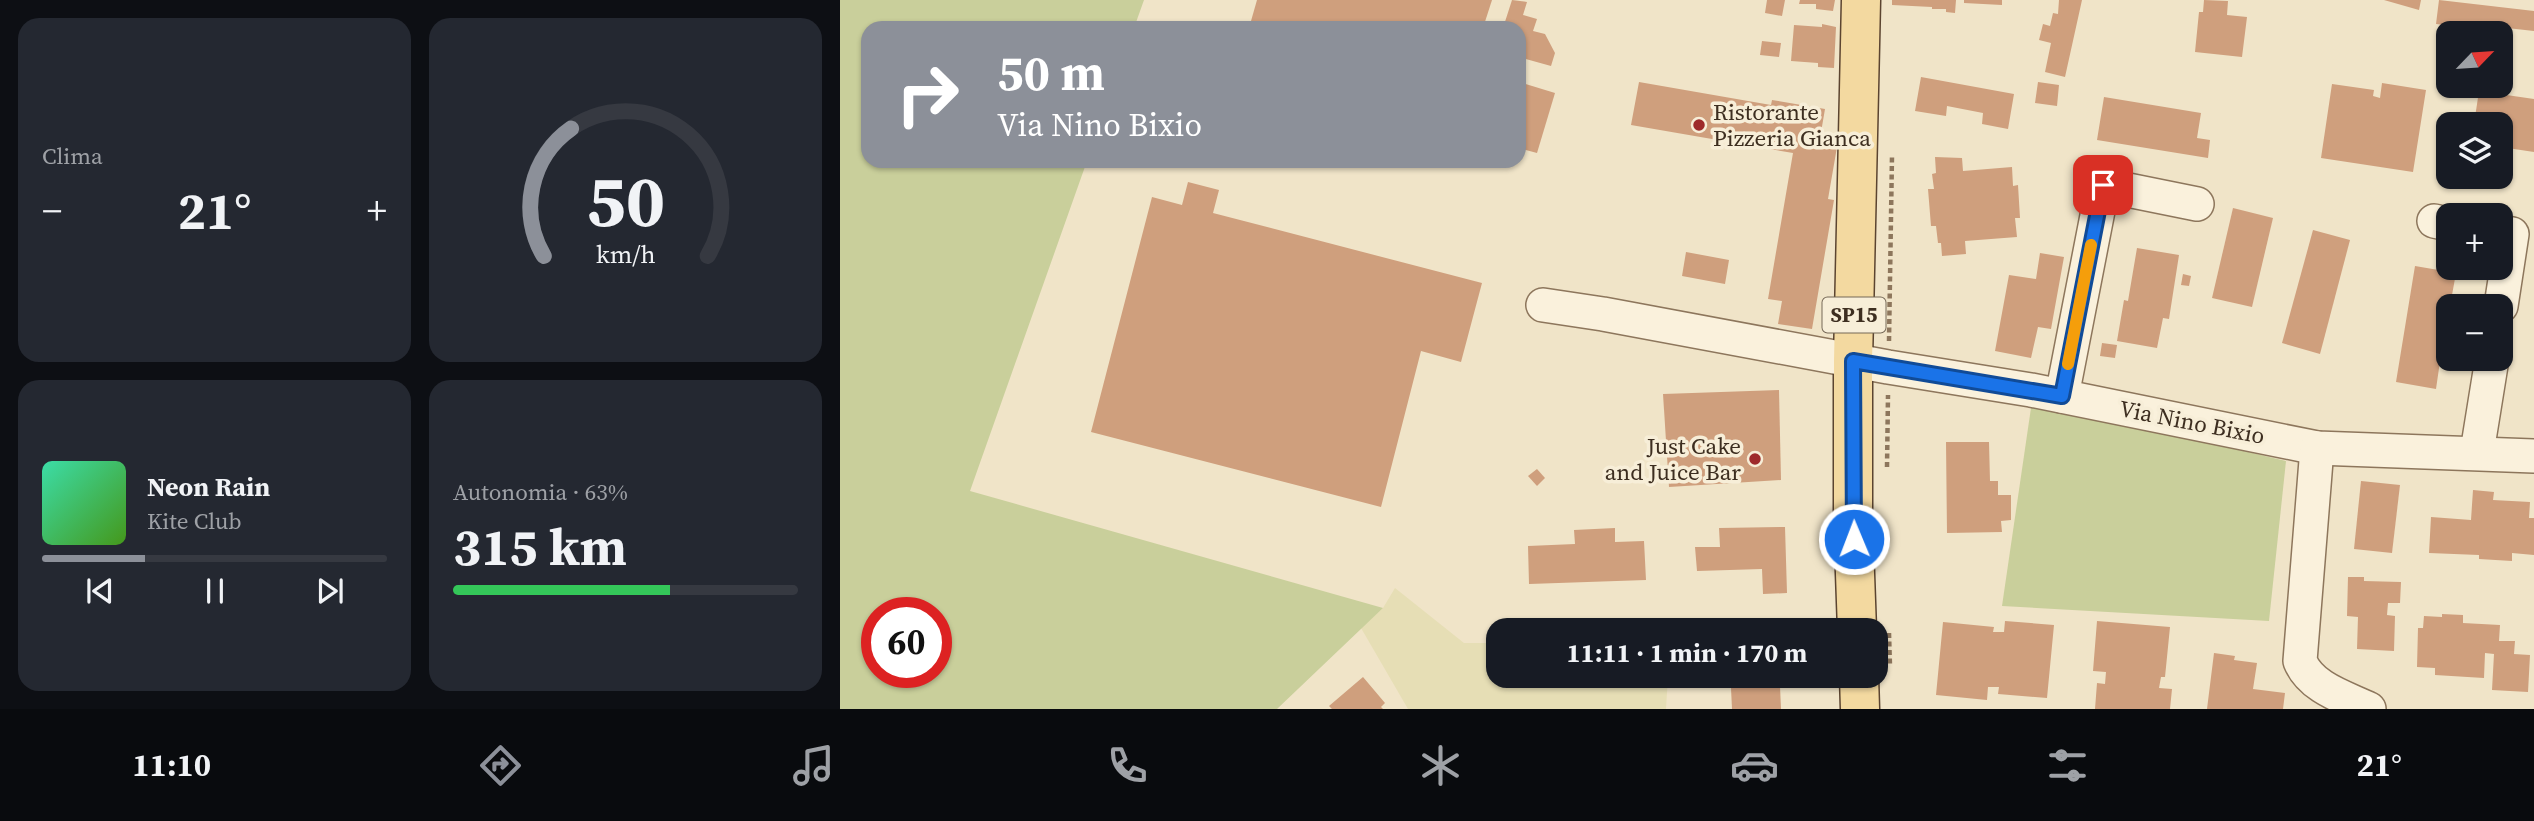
<!DOCTYPE html>
<html lang="it">
<head>
<meta charset="utf-8">
<style>
  :root { --surface:#171b24; --page:#242831; --text:#f1f3f6; --muted:#9ea1a6; --line:#363941; --accent:#8c9099 }
  body { margin:0; font-family:"Source Serif 4",serif; background:var(--page); color:var(--text); height:100vh; display:flex; flex-direction:column; font-size:26px; white-space:nowrap }
  * { box-sizing:border-box; margin:0 }
  p { font-size:23px; color:var(--muted) }
  .icon { flex:none; width:38px; height:38px; fill:none; stroke:currentColor; stroke-width:2; stroke-linecap:round; stroke-linejoin:round }
  .map { position:relative; flex:1; overflow:hidden }
  .panel { display:flex; flex-direction:column; gap:18px; padding:18px; background:#0d0f14; width:840px }
  .panel>* { flex:none }
  .guide { position:absolute; left:21px; top:21px; width:665px; height:147px; border-radius:21px; box-shadow:0 2px 5px #0004; background:#8c9099; color:#fff; overflow:hidden }
  .needle { width:46px; rotate:65deg }
  .buttons { position:absolute; left:1596px; top:21px; display:grid; gap:14px }
  .buttons a { display:grid; place-items:center; width:77px; height:77px; border-radius:14px; background:var(--surface); box-shadow:0 2px 5px #0004; font-size:35px }
  .speed { position:absolute; left:21px; top:597px; display:flex; gap:14px; font-size:35px; font-weight:700; text-align:center }
  .speed>* { display:grid; place-content:center; width:91px; height:91px; border-radius:50%; background:var(--surface); box-shadow:0 2px 5px #0004; line-height:1 }
  .speed .limit { border:10px solid #d22; background:#fff; color:#111 }
  .pin { position:absolute; display:grid; place-items:center; width:60px; height:60px; color:#fff; margin:-30px; border-radius:14px; box-shadow:0 4px 10px #0006 }
  .me { position:absolute; width:77px; margin:-38px; rotate:359deg; stroke-linejoin:round; filter:drop-shadow(0 0 5px #0008) }
  .turn { display:flex; align-items:center; gap:24px; height:147px; padding:0 21px; font-size:32px }
  .turn .icon { width:91px; height:91px; stroke-width:2.5 }
  .turn b { display:block; font-size:49px; line-height:60px }
  .big { font-size:52px; font-weight:700; line-height:1.1 }
  .panel .card { flex:1; display:flex; flex-direction:column; justify-content:center; gap:10px; min-width:0; padding:0 24px; border-radius:21px; background:var(--page) }
  .panel .dial { align-items:center; gap:0 }
  .dial svg { height:182px; overflow:visible; fill:none; stroke:var(--line); stroke-width:7; stroke-linecap:round; text-anchor:middle }
  .dial text { fill:var(--text); stroke:none }
  .song { display:flex; align-items:center; gap:21px }
  .cover { width:84px; height:84px; border-radius:10px; background:linear-gradient(135deg,hsl(160 70% 55%),hsl(100 70% 35%)) }
  .played { height:7px; border-radius:4px; background:linear-gradient(90deg,var(--accent) 30%,var(--line) 30%) }
  .keys { display:flex; justify-content:space-around; direction:ltr }
  .heat { display:flex; justify-content:space-between; align-items:center; font-size:38px; direction:ltr }
  .charge { height:10px; border-radius:5px; background:linear-gradient(90deg,#34c759 63%,var(--line) 0) }
  .panel .tiles { flex:1; display:grid; gap:18px; grid-template-columns:repeat(2,1fr) }
  .trip { position:absolute; left:646px; top:618px; width:402px; height:70px; border-radius:21px; background:var(--surface); box-shadow:0 2px 5px #0004; font-weight:700; line-height:70px; text-align:center }
  .dock { display:flex; height:112px; justify-content:space-around; align-items:center; background:#090b0e; color:var(--muted) }
  .dock .icon { width:49px; height:49px }
  .dock .current { color:var(--accent) }
  .dock b { font-size:32px; color:var(--text) }
  main { display:flex; flex:1; min-height:0 }
  .map>svg:first-child { display:block }
  .farmland { fill:#e6deb5 }
  .green { fill:#c9cf9b; fill-rule:evenodd }
  .building { fill:#cf9f7d }
  .lines { fill:none; stroke-linecap:round; stroke-linejoin:round }
  .minor-casing { stroke:#8d765c; stroke-width:36 }
  .major-casing { stroke:#5b4430; stroke-width:41 }
  .path { stroke:#8d765c; stroke-width:4.5; stroke-dasharray:5 3.5; stroke-linecap:butt }
  .minor { stroke:#faf1dc; stroke-width:33 }
  .major { stroke:#f3d9a0; stroke-width:38 }
  .route-casing { stroke:#114b97; stroke-width:18 }
  .route { stroke:#1a73e8; stroke-width:12 }
  .slow { stroke:#f59e0b; stroke-width:12 }
  .poi-dot { fill:#9e2a2b; stroke:#f7eed8; stroke-width:2.5 }
  .labels { text-anchor:middle; stroke-width:7; stroke-linejoin:round; paint-order:stroke }
  .shield { fill:#f7eed8; stroke:#756857; stroke-width:2 }
  .shield-label { font-size:21px; font-weight:bold; fill:#3d2e20 }
  .poi-label { font-size:23px; fill:#3d2e20; stroke:#f7eed8; text-anchor:start }
  .street-label { font-size:23px; fill:#3d2e20; stroke:#f7eed8 }
</style>
</head>
<body>
<main>
<section class="panel">
<div class="tiles">
<div class="card"><p>Clima</p>
<div class="heat"><a>−</a><b class="big">21°</b><a>+</a></div>
</div>
<div class="card dial"><svg viewBox="0 0 100 80">
<path d="M14 69A42 42 0 1 1 86 69"/>
<path d="M14 69A42 42 0 0 1 26 13" stroke="#8c9099"/>
<text x="50" y="56" font-size="32" font-weight="700">50</text>
<text x="50" y="72" font-size="11">km/h</text>
</svg></div>
<div class="card">
<div class="song"><i class="cover"></i><div><b>Neon Rain</b><p>Kite Club</p></div></div>
<div class="played"></div>
<div class="keys"><svg class="icon" aria-label="previous" viewBox="0 0 24 24"><path d="M18 5L8 12l10 7zM5 5v14"/></svg><svg class="icon" aria-label="pause" viewBox="0 0 24 24"><path d="M8 5v14M16 5v14"/></svg><svg class="icon" aria-label="next" viewBox="0 0 24 24"><path d="M6 5l10 7-10 7zM19 5v14"/></svg></div>
</div>
<div class="card"><p>Autonomia · 63%</p><b class="big">315 km</b><div class="charge"></div></div>
</div>
</section>
<div class="map">
<svg width="1694" height="709" viewBox="0 0 1694 709">
  <rect width="100%" height="100%" fill="#f0e4c8"/>
  <path class="farmland" d="M555,588L624,643H658V676H828L826,709H568L521,628L543,608Z"/>
  <g class="green">
    <path d="M0,0H304L294,28H28V161H247L130,491L543,608L437,709H0ZM37,612H96V672H37Z"/>
    <path d="M1192,401L1446,461L1429,621L1162,606Z"/>
  </g>
  <g class="building">
    <path d="M417,0H652L643,28H409Z"/>
    <path d="M672,0L687,2L683,15L697,19L693,31L705,34L715,53L711,66L679,57V28H663Z"/>
    <path d="M927,0H945L942,16L925,13Z"/>
    <path d="M960,0H995L993,11L976,9V4H959Z"/>
    <path d="M1052,0H1116L1115,13L1106,12V9H1092V7L1052,5Z"/>
    <path d="M1124,0H1162V5L1124,3Z"/>
    <path d="M1219,0H1242L1225,77L1205,72L1211,43L1199,40L1203,24L1210,26L1213,13L1218,14Z"/>
    <path d="M1364,0L1388,1L1387,15L1407,17L1402,57L1355,52L1359,12H1363Z"/>
    <path d="M1544,0H1581L1579,10Z"/>
    <path d="M1599,0L1694,11V31L1649,26L1648,33H1629L1630,28L1596,24Z"/>
    <path d="M982,24L996,27L994,68L978,67V63L951,61L954,25L982,27Z"/>
    <path d="M922,41L941,43L939,57L920,55Z"/>
    <path d="M1081,77L1174,94L1168,129L1142,124L1143,113L1107,106L1106,116L1075,111Z"/>
    <path d="M679,82L715,93L697,153L679,148Z"/>
    <path d="M799,82L931,105L932,100L985,109L979,144L997,147L988,199L994,200L972,329L938,324L942,301L928,299L953,153L791,125Z"/>
    <path d="M1198,82L1219,85L1217,106L1195,103Z"/>
    <path d="M1542,83L1586,90L1573,172L1481,158L1492,84L1534,90L1533,96L1540,98Z"/>
    <path d="M1639,91L1694,99V152L1661,147V124H1634Z"/>
    <path d="M1264,97L1361,113L1357,138L1370,140L1368,158L1257,140Z"/>
    <path d="M1095,157L1122,158L1123,171L1172,167L1173,186L1178,185L1180,218H1175L1177,237L1125,241L1126,254L1102,256L1101,243H1098L1096,226H1091L1088,189H1094L1092,174L1096,173Z"/>
    <path d="M1237,159L1253,163L1250,176L1234,172Z"/>
    <path d="M348,182L379,190L373,213L642,283L621,362L581,351L541,507L251,432L312,197L342,205Z"/>
    <path d="M1393,208L1433,218L1412,307L1372,298Z"/>
    <path d="M1473,230L1510,240L1480,354L1442,343Z"/>
    <path d="M1297,248L1339,255L1329,319L1323,318L1317,348L1277,341L1284,300L1288,301Z"/>
    <path d="M846,252L889,260L885,284L842,276Z"/>
    <path d="M1200,253L1224,257L1211,329L1198,327L1191,358L1155,351L1169,275L1196,279Z"/>
    <path d="M1575,266L1616,273L1610,306H1608L1596,389L1556,382Z"/>
    <path d="M1343,274L1351,276L1349,286L1341,285Z"/>
    <path d="M1262,343L1277,345L1275,358L1260,356Z"/>
    <path d="M939,390L941,480L829,487L823,394Z"/>
    <path d="M1106,442H1149L1150,481H1158V495H1171V520L1161,521L1162,532L1107,533Z"/>
    <path d="M697,469L705,478L697,486L688,476Z"/>
    <path d="M1521,481L1560,485L1552,553L1514,549Z"/>
    <path d="M1633,490L1654,492L1653,500L1690,502L1689,518H1694V555L1672,553V561L1639,559V555L1589,553L1591,517L1631,520Z"/>
    <path d="M945,527L947,593L923,594L922,569L857,571L855,547H880L879,528Z"/>
    <path d="M775,528V542L804,541L806,580L689,584L688,546L735,544L734,530Z"/>
    <path d="M1508,577H1524V581L1561,582L1560,603H1548L1547,615L1555,616L1554,651L1517,649L1518,617L1507,616Z"/>
    <path d="M1602,614L1623,615V623L1660,625L1659,641H1675L1674,654L1690,655L1688,692L1652,690L1654,654L1645,653L1644,678L1595,675V668L1577,667L1578,628H1583L1584,616L1602,617Z"/>
    <path d="M1165,621L1214,625L1207,698L1158,694L1159,687H1148L1147,700L1096,695L1103,622L1154,627L1153,632H1164Z"/>
    <path d="M1257,621L1330,627L1325,677H1321L1319,688L1332,689L1330,709H1255L1257,683L1265,684L1266,672L1253,671Z"/>
    <path d="M1374,653L1395,656L1394,660L1417,663L1413,689L1445,693L1443,709H1367Z"/>
    <path d="M523,677L545,703L541,707L543,709H492L489,706Z"/>
    <path d="M940,686L941,709H892L891,688Z"/>
  </g>
  <g class="lines">
    <g class="minor-casing">
      <g id="minor">
        <path d="M1594,221L1608,224"/>
        <path d="M1661,232L1672,234L1661,306"/>
        <path d="M703,305L763,314L1048,367L1191,390L1477,448L1694,456"/>
        <path d="M1222,396L1263,185L1357,204"/>
        <path d="M1477,448L1460,661C1471,688 1504,697 1529,709"/>
        <path d="M1637,452L1652,359"/>
      </g>
    </g>
    <g class="major-casing">
      <g id="major">
        <path d="M1017,630L1013,517V361L1021,0"/>
        <path d="M1019,676L1020,709"/>
      </g>
    </g>
    <g class="path">
      <path d="M1049,341L1052,156"/>
      <path d="M1047,467L1048,395"/>
      <path d="M1049,633L1050,666"/>
    </g>
    <use href="#minor" class="minor"/>
    <use href="#major" class="major"/>
  </g>
  <g class="lines">
    <g class="route-casing">
      <path id="route" d="M1014,539L1013,361L1222,396L1263,185"/>
    </g>
    <use href="#route" class="route"/>
    <path class="slow" d="M1228,364L1251,245"/>
  </g>
  <g class="poi-dot">
    <circle cx="859" cy="125" r="7"/>
    <circle cx="915" cy="459" r="7"/>
  </g>
  <g class="labels">
    <rect class="shield" x="982.5" y="297.5" width="63" height="35" rx="5"/>
    <g class="shield-label">
      <text x="1014" y="322">SP15</text>
    </g>
    <g class="poi-label">
      <text x="873" y="120">Ristorante<tspan x="873" dy="26">Pizzeria Gianca</tspan></text>
      <text x="901" y="454" text-anchor="end">Just Cake<tspan x="901" dy="26">and Juice Bar</tspan></text>
    </g>
    <g class="street-label">
      <text transform="translate(1352 422) rotate(11)" y="8">Via Nino Bixio</text>
    </g>
  </g>
</svg>
<div class="buttons">
<a><svg class="needle" viewBox="-14 -14 28 28"><path d="M0-13l5 13h-10z" fill="#e53935"/><path d="M0 13l5-13h-10z" fill="#9ea1a6"/></svg></a>
<a><svg class="icon" aria-label="layers" viewBox="0 0 24 24"><path d="M12 4l9 5-9 5-9-5zM3 14l9 5 9-5"/></svg></a>
<a>+</a>
<a>−</a>
</div>
<div class="speed"><div class="limit">60</div></div>
<div class="pin" style="left:1263px;top:185px;background:#d93025"><svg class="icon" aria-label="arrive" viewBox="0 0 24 24"><path d="M6 21V4h12l-3 4 3 4H6"/></svg></div>
<svg class="me" style="left:1014px;top:539px" viewBox="-20 -20 40 40"><circle r="17" fill="#1a73e8" stroke="#fff" stroke-width="3"/><path d="M0-11L8 9 0 5-8 9z" fill="#fff"/></svg>
<div class="trip">11:11 · 1 min · 170 m</div>
<div class="guide">
<div class="turn"><svg class="icon" aria-label="right" viewBox="0 0 24 24"><path d="M7 20v-9h11M14 6l5 5-5 5"/></svg><div><b>50 m</b>Via Nino Bixio</div></div>
</div>
</div>
</main>
<nav class="dock">
<b>11:10</b>
<svg class="icon current" aria-label="directions" viewBox="0 0 24 24"><path d="M12 3l9 9-9 9-9-9zM9 14v-3h6M13 9l2 2-2 2"/></svg>
<svg class="icon" aria-label="music" viewBox="0 0 24 24"><path d="M9 18V5l10-2v13"/><circle cx="6" cy="18" r="3"/><circle cx="16" cy="16" r="3"/></svg>
<svg class="icon" aria-label="phone" viewBox="0 0 24 24"><path d="M5 4h4l2 5-3 2q2 4 5 5l2-3 5 2v4C11 20 4 13 5 4z"/></svg>
<svg class="icon" aria-label="climate" viewBox="0 0 24 24"><path d="M12 3v18M4 7l16 10M4 17L20 7"/></svg>
<svg class="icon" aria-label="car" viewBox="0 0 24 24"><path d="M5 17H2v-5l4-1 3-4h7l3 4 3 1v5h-3M9 17h6M6 11h13"/><circle cx="7" cy="17" r="2"/><circle cx="17" cy="17" r="2"/></svg>
<svg class="icon" aria-label="filters" viewBox="0 0 24 24"><path d="M4 7h16M4 17h16"/><circle cx="9" cy="7" r="2"/><circle cx="15" cy="17" r="2"/></svg>
<b>21°</b>
</nav>
</body>
</html>
